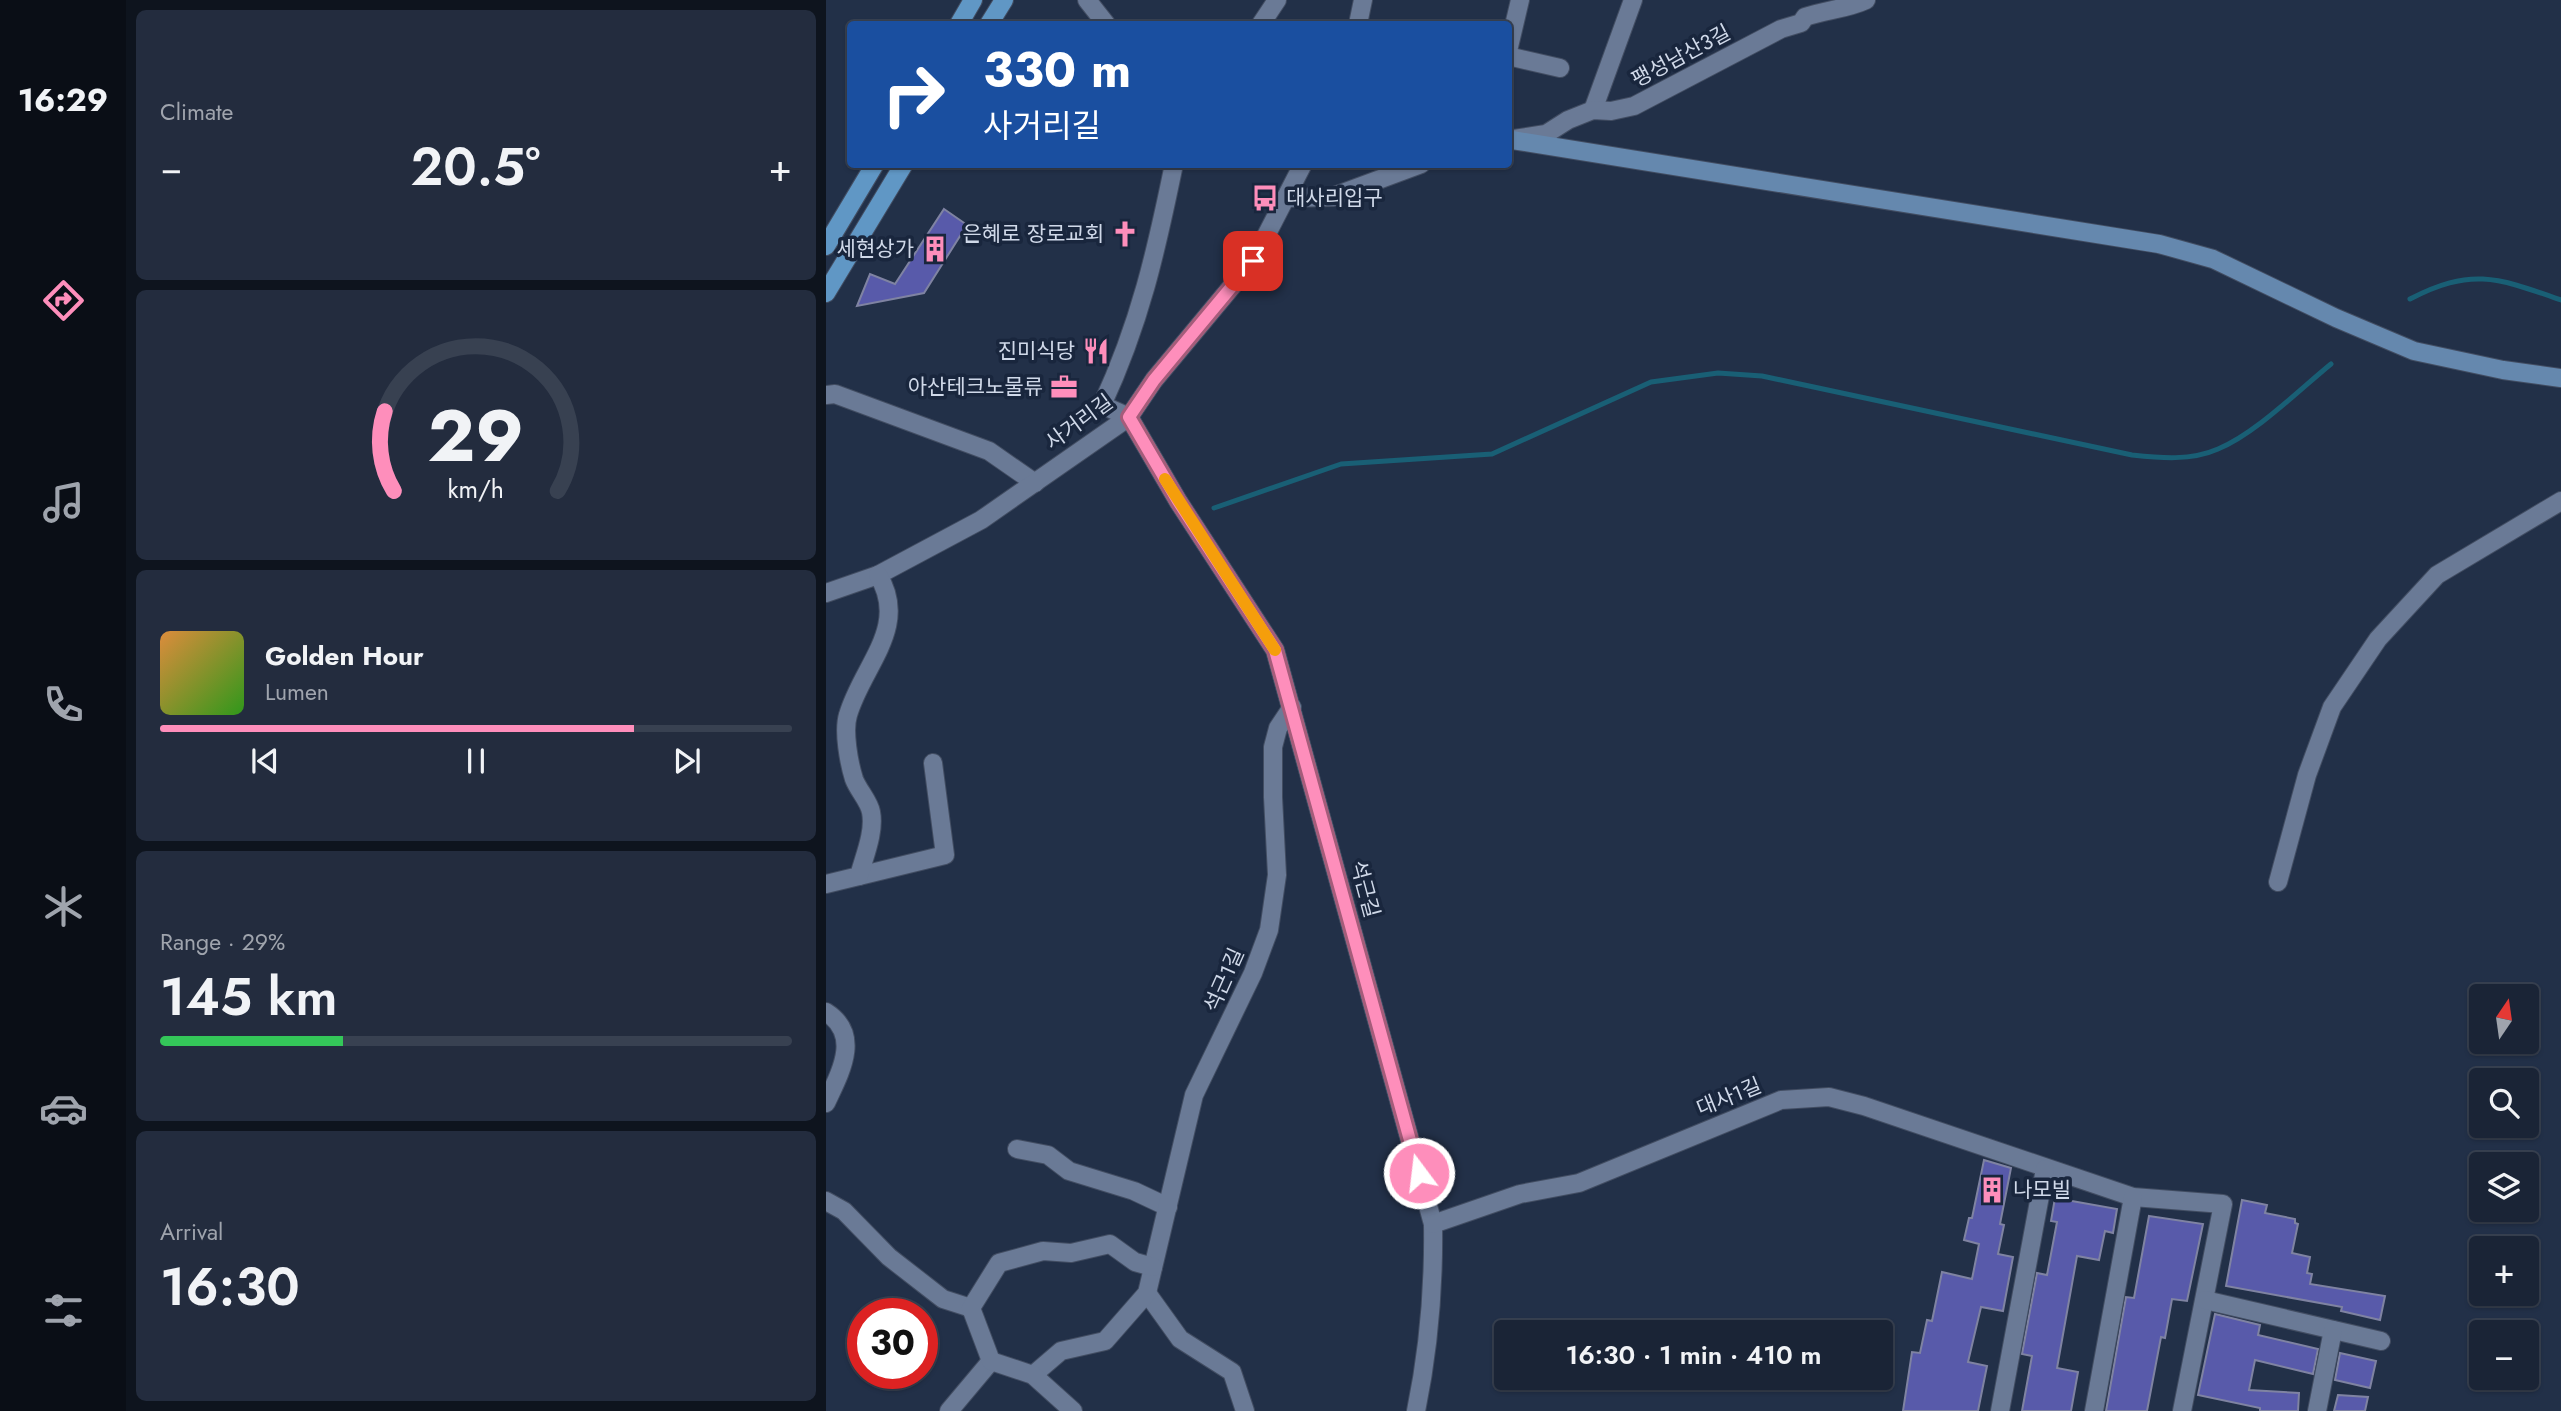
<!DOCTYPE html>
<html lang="en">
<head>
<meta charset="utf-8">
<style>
  :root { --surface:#1a2436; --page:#232c3e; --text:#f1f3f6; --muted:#9fa4ad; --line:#384151; --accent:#fe8ebb }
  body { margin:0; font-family:Jost,"Noto Sans KR",sans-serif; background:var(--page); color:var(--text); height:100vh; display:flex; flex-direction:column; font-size:26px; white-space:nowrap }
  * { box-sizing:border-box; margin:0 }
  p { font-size:23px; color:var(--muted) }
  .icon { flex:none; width:38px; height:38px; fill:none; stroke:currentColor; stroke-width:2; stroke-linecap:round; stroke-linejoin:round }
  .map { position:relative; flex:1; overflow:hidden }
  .side { display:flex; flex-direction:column; gap:10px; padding:10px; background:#0e141e; width:700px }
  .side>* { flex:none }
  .top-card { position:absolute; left:21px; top:21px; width:665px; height:147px; border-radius:7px; box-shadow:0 2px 5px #0004,0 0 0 2px var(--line); background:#1a4fa0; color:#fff; overflow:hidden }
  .needle { width:46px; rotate:13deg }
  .controls { position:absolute; left:1643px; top:984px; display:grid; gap:14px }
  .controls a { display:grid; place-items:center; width:70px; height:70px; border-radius:7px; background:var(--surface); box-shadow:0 2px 5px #0004,0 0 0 2px var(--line); font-size:35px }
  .speed { position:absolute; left:21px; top:1298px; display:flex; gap:14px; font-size:35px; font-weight:700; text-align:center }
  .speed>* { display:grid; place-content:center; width:91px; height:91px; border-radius:50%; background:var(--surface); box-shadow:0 2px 5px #0004,0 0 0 2px var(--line); line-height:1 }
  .speed .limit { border:10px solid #d22; background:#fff; color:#111 }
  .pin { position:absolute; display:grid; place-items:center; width:60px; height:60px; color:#fff; margin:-30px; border-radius:14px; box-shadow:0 4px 10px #0006 }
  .me { position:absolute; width:77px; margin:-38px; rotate:345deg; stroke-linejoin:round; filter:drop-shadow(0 0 5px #0008) }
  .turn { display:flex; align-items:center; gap:24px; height:147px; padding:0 21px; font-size:32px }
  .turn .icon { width:91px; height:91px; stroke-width:2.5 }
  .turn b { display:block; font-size:49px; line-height:60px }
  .big { font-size:52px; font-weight:600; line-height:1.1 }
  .side .card { flex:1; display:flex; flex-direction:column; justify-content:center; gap:10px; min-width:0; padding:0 24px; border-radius:10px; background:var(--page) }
  .side .dial { align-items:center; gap:0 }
  .dial svg { height:182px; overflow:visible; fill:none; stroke:var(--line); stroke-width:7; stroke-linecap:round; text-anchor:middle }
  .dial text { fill:var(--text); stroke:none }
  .song { display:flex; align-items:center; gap:21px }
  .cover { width:84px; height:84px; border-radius:10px; background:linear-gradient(135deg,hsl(30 70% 55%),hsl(110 70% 35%)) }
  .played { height:7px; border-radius:4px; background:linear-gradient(90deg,var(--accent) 75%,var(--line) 75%) }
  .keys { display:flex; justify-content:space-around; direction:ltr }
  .heat { display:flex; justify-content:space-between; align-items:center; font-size:38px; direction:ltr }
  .charge { height:10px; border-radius:5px; background:linear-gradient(90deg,#34c759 29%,var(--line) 0) }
  .trip { position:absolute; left:668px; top:1320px; width:399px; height:70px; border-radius:7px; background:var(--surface); box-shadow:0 2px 5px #0004,0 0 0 2px var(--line); font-weight:600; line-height:70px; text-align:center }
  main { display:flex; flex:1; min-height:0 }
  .tabs { display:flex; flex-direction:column; width:126px; justify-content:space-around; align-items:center; background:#0a0e16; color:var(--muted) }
  .tabs .icon { width:49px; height:49px }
  .tabs .current { color:var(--accent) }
  .tabs b { font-size:32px; color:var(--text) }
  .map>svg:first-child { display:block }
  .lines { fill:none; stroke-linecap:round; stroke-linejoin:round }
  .stream { stroke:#195f75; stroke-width:5 }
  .building { fill:#585aaa; stroke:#7f83a2; stroke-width:2 }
  .street-casing { stroke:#424d62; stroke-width:20 }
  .secondary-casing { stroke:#424d62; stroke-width:20 }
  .primary-casing { stroke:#424d62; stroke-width:20 }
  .street { stroke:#6a7a96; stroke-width:18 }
  .secondary { stroke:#6588ae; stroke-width:18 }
  .primary { stroke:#6097c5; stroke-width:18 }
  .route-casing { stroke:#a55c7a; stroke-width:18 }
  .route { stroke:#fe8ebb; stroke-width:12 }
  .slow { stroke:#f59e0b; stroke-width:12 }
  .labels { text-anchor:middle; stroke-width:7; stroke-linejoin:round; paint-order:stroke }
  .street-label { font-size:21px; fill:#d0d9e9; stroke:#19263d }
  .poi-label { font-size:21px; fill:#d0d9e9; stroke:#19263d; text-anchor:end }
</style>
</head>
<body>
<main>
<nav class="tabs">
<b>16:29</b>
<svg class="icon current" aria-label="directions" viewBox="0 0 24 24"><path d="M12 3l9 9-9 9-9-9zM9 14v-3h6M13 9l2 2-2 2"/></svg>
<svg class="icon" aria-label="music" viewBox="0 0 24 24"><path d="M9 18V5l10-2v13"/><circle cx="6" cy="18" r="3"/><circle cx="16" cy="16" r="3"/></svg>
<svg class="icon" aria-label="phone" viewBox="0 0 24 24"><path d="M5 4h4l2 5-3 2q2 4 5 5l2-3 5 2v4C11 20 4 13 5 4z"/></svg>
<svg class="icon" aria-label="climate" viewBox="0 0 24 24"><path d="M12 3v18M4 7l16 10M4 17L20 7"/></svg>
<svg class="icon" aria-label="car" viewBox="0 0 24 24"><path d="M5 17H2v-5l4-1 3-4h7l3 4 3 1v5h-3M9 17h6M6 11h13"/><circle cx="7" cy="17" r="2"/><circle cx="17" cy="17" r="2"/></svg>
<svg class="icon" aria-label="filters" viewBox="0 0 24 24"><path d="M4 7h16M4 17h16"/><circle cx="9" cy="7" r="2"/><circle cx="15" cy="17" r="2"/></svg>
</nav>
<section class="side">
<div class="card"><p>Climate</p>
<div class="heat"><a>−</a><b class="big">20.5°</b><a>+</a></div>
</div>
<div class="card dial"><svg viewBox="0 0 100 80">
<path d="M14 69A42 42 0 1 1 86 69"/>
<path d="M14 69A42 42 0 0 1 10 34" stroke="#fe8ebb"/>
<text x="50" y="56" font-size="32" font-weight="700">29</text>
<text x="50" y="72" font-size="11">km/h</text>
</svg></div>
<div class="card">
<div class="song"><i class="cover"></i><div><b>Golden Hour</b><p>Lumen</p></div></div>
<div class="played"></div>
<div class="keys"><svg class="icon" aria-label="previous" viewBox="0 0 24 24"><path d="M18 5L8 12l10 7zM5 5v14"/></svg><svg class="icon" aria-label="pause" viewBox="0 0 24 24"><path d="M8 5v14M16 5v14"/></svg><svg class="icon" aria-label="next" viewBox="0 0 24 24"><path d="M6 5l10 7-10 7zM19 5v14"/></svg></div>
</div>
<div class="card"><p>Range · 29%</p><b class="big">145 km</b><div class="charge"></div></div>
<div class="card"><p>Arrival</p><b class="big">16:30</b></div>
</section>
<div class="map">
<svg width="1735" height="1411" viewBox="0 0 1735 1411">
  <rect width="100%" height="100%" fill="#223048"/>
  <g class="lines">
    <g class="stream">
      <path d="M1584,299C1646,267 1672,278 1735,300"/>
      <path d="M388,508L515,464L666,454L825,382L892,373L936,376L1306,455C1334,458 1365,461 1392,449C1429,434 1473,390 1505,364"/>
    </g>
  </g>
  <g class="building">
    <path d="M118,209L141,225L98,293L31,306L44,274L69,284Z"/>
    <path d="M1158,1160L1185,1168L1174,1224L1178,1225L1172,1254L1187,1257L1177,1311L1155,1307L1142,1362L1161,1366L1152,1411H1077L1086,1352L1094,1353L1101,1320L1106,1321L1116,1272L1146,1279L1153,1244L1138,1240L1143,1218H1146Z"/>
    <path d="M1229,1198L1291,1209L1287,1233L1279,1231L1273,1260L1251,1256L1231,1368L1252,1372L1245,1411H1196L1206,1356L1196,1354L1211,1273L1221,1275L1231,1222L1225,1221Z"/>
    <path d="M1416,1200L1441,1205L1439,1213L1469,1219V1223L1472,1224L1466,1253L1484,1257L1481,1273L1486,1274L1484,1284L1559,1296L1554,1320L1515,1311L1516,1307L1400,1286Z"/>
    <path d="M1323,1216L1377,1224L1361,1301L1346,1299L1339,1338L1335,1337L1321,1411H1280L1300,1297L1308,1298Z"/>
    <path d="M1389,1314L1434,1325L1432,1335L1492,1349L1487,1374L1429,1360L1423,1390L1473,1393L1472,1411H1434V1408L1372,1395Z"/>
    <path d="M1514,1353L1550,1361L1544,1388L1509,1380Z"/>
    <path d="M1512,1395L1542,1397L1539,1411H1508Z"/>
  </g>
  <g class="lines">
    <g class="street-casing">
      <g id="street">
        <path d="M261,0L280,24"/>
        <path d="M435,24L451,0"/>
        <path d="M532,24L537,0"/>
        <path d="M682,51L694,0"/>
        <path d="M682,56L734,68"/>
        <path d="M767,110L807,0"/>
        <path d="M688,139L720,134L742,120L767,110L785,111L808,106L955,29L975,23L979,17C999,10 1021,9 1040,0"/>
        <path d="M348,164C330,252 314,323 276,405L303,417L352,501L449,650L607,1224C608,1288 603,1348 590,1411"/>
        <path d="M459,198L506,197L595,164"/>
        <path d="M0,395L9,394L163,451L209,483"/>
        <path d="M0,593L52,575L155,520L303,417L328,380L427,261L477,164"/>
        <path d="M33,876L119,855L107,763"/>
        <path d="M1452,882L1481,775L1506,707L1552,639L1611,575L1735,501"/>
        <path d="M0,884L33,876C38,857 49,832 45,812C43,801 32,790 28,779C23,763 17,731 22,715C36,666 84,627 52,575"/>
        <path d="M0,1012C36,1035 14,1073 0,1103"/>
        <path d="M191,1149L222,1155L243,1171L308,1191L342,1207"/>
        <path d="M0,1201L18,1211L63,1257L117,1299L145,1308"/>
        <path d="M607,1224L694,1194L753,1183L955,1100L1003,1097L1038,1106L1307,1197L1397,1204L1356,1411"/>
        <path d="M321,1293L354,1339L406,1372L419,1411"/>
        <path d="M1379,1300L1555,1341"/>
        <path d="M207,1375L235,1351L279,1341L321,1293L368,1095L427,973L443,930L451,875L447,797V747L452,728L466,707"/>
        <path d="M123,1411L165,1361"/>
        <path d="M247,1411L207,1375L165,1361L145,1308L173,1263L217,1251L245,1253L284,1244L309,1262L327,1267"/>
        <path d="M1174,1411L1219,1169"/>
        <path d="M1268,1411L1307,1197"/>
        <path d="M1491,1411L1507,1330"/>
      </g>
    </g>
    <g class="secondary-casing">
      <path id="secondary" d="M686,140L1333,244L1387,259L1510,318L1588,351L1677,370L1735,378"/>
    </g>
    <g class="primary-casing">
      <g id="primary">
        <path d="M133,24L147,0"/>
        <path d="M163,24L178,0"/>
        <path d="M0,246L49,164"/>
        <path d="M0,293L78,164"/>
      </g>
    </g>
    <use href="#street" class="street"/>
    <use href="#secondary" class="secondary"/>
    <use href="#primary" class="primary"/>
  </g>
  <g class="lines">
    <g class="route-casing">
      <path id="route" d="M427,261L328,380L303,417L352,501L449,650L593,1173"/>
    </g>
    <use href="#route" class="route"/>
    <path class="slow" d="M339,479L449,650"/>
  </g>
  <defs>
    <g id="bus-bare" transform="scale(2.1)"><path d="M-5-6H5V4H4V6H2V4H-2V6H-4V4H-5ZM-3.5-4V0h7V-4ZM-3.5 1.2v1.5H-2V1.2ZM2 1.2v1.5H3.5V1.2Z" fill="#fe8ebb" stroke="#19263d" stroke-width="2.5" paint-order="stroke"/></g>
    <g id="church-bare" transform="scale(2.1)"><path d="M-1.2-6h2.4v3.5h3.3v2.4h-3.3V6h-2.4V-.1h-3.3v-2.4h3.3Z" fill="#fe8ebb" stroke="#19263d" stroke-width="2.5" paint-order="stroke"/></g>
    <g id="building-bare" transform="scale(2.1)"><path d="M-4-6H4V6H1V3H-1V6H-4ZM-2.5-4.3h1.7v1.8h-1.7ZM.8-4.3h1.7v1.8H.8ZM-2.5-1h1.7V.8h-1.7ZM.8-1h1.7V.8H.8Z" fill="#fe8ebb" stroke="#19263d" stroke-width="2.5" paint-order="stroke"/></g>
    <g id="restaurant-bare" transform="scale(2.1)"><path d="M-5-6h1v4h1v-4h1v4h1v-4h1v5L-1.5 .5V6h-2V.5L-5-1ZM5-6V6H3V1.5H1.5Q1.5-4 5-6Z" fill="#fe8ebb" stroke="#19263d" stroke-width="2.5" paint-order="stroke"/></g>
    <g id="office-bare" transform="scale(2.1)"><path d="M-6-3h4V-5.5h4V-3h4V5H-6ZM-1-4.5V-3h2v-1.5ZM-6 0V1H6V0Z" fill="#fe8ebb" stroke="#19263d" stroke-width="2.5" paint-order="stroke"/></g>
  </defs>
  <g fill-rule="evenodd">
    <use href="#bus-bare" x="439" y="198"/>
    <use href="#church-bare" x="299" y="234"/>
    <use href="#building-bare" x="109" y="249"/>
    <use href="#restaurant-bare" x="270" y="351"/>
    <use href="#office-bare" x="238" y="387"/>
    <use href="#building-bare" x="1166" y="1190"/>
  </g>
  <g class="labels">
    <g class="street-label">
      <text transform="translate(855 56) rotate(-28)" y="7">팽성남산3길</text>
      <text transform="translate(253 422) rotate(-36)" y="7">사거리길</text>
      <text transform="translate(539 889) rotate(75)" y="7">석근길</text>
      <text transform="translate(398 980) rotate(-66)" y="7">석근1길</text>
      <text transform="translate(903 1097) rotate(-22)" y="7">대사1길</text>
    </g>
    <g class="poi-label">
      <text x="460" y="205" text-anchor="start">대사리입구</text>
      <text x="278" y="241">은혜로 장로교회</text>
      <text x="88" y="256">세현상가</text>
      <text x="249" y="358">진미식당</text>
      <text x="217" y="394">아산테크노물류</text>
      <text x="1187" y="1197" text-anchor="start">나모빌</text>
    </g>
  </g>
</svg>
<div class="controls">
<a><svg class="needle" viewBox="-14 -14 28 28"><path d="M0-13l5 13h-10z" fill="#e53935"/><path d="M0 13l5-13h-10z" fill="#9fa4ad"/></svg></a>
<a><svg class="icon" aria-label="search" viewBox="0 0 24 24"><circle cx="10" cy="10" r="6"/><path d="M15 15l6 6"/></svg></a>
<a><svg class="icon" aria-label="layers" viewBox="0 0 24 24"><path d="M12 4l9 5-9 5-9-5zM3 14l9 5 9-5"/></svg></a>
<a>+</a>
<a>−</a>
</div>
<div class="speed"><div class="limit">30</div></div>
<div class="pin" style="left:427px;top:261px;background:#d93025"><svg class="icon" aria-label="arrive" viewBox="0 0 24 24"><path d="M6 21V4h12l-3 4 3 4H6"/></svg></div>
<svg class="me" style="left:593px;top:1173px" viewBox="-20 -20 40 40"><circle r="17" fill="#fe8ebb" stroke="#fff" stroke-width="3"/><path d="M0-11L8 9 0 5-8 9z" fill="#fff"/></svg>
<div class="trip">16:30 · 1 min · 410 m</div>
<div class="top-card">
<div class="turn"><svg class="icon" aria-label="right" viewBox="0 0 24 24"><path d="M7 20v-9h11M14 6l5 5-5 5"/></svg><div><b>330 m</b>사거리길</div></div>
</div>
</div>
</main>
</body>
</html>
